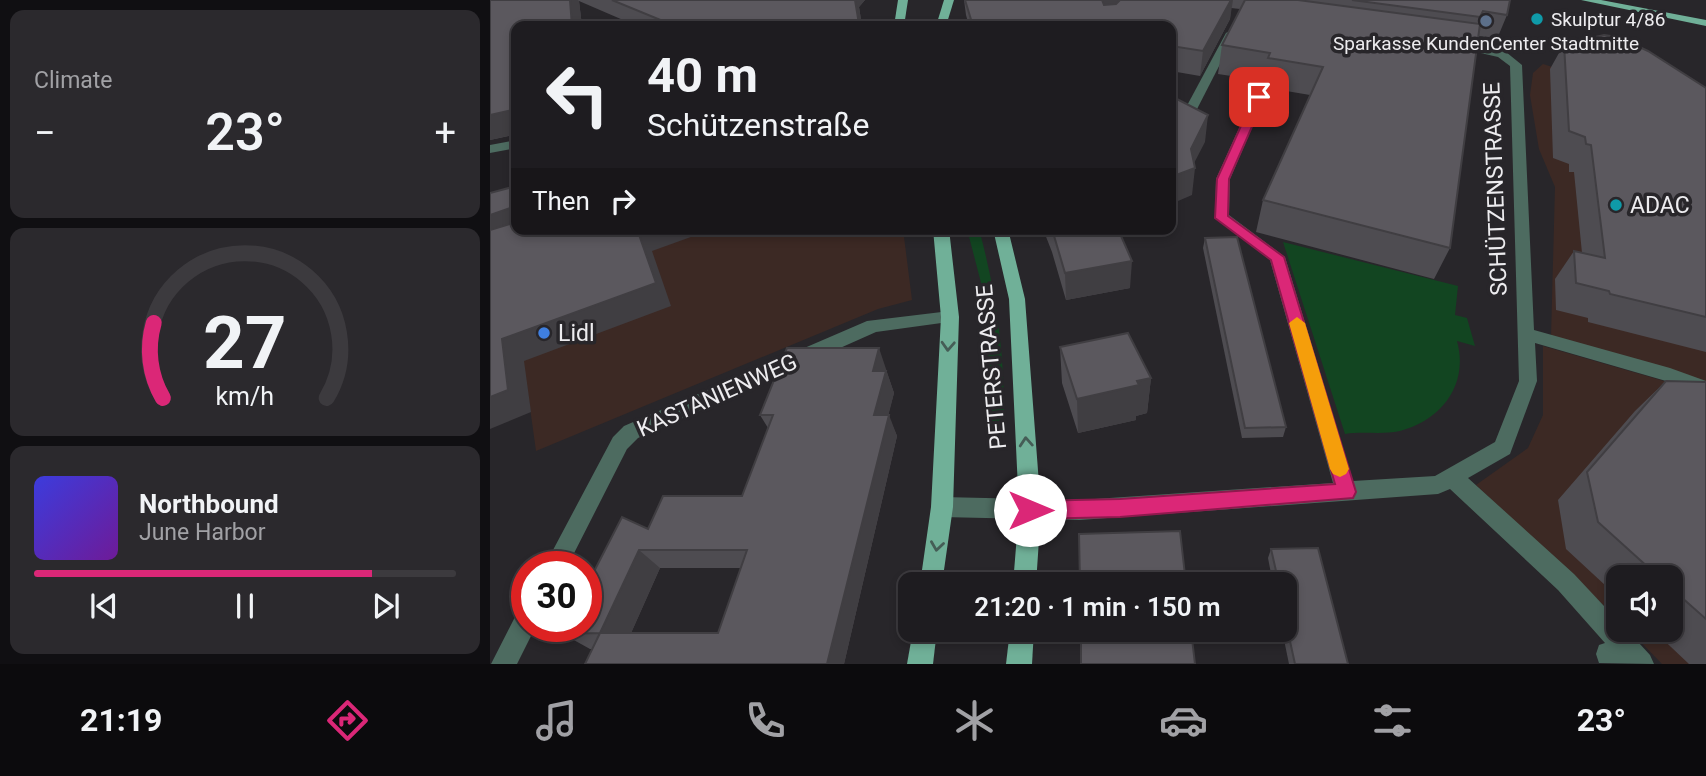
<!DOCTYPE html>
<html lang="en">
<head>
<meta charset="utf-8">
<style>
  :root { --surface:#1e1c20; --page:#2b292d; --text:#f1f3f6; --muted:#a1a1a5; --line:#3c3a3e; --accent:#db2777 }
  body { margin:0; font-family:Roboto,sans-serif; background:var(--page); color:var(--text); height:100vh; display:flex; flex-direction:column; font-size:26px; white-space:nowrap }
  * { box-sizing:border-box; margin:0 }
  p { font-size:23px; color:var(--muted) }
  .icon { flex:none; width:38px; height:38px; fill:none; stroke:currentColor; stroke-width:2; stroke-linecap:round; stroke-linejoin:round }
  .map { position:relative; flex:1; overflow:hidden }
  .side { display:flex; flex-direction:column; gap:10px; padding:10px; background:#100f12; width:490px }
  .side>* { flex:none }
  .banner { position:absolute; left:21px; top:21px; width:665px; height:214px; border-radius:14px; box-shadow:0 4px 10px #0003,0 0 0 2px var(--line); background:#1e1c20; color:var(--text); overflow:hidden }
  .tools { position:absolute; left:1116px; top:565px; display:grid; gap:14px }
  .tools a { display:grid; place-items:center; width:77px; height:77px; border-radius:14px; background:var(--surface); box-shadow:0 4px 10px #0003,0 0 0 2px var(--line); font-size:35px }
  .speed { position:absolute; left:21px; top:551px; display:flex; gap:14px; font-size:35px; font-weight:700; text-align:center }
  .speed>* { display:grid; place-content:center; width:91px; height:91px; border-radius:50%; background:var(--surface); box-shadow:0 4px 10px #0003,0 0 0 2px var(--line); line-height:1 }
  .speed .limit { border:10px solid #d22; background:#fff; color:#111 }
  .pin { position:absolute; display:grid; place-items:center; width:60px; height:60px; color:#fff; margin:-30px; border-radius:14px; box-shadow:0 4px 10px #0006 }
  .me { position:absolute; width:77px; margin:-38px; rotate:90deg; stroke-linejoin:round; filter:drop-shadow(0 0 5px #0008) }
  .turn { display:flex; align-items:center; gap:24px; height:147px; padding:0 21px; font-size:32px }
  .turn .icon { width:91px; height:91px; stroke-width:2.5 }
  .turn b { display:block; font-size:49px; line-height:60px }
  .then { display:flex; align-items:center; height:66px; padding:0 21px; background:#0003; gap:14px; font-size:26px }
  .big { font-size:52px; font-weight:600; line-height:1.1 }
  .side .widget { flex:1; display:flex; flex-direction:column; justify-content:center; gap:10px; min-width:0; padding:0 24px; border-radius:14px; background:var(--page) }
  .side .dial { align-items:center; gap:0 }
  .dial svg { height:182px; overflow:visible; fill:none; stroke:var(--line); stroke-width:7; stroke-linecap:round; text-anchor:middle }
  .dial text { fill:var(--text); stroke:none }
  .song { display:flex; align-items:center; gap:21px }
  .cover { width:84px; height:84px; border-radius:10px; background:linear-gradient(135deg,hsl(240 70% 55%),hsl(280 70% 35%)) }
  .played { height:7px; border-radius:4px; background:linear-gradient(90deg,var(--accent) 80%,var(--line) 80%) }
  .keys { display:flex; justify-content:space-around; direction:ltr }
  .heat { display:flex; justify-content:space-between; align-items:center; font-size:38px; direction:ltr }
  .trip { position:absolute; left:408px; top:572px; width:399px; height:70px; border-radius:14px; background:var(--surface); box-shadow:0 4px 10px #0003,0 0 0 2px var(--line); font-weight:600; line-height:70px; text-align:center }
  .dock { display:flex; height:112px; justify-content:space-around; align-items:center; background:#0c0b0d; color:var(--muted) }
  .dock .icon { width:49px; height:49px }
  .dock .current { color:var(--accent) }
  .dock b { font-size:32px; color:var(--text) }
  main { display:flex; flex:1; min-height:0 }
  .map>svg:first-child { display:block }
  .commercial { fill:#3c2924 }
  .green { fill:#124521 }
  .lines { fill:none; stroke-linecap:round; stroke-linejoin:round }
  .minor { fill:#4d6b60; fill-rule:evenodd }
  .major { fill:#70b098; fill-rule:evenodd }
  .wall { fill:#4e4c51; fill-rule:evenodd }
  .shaded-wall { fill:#403e42 }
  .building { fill:#5b585e; stroke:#403e42; stroke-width:2; fill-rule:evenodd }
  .oneway { stroke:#455d56 }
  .route { fill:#db2777; stroke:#8e194d; stroke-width:2 }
  .slow { fill:#f59e0b }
  .culture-dot { fill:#0f9aa8; stroke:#28262a; stroke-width:2.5 }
  .service-dot { fill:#5c6f8a; stroke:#28262a; stroke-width:2.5 }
  .shop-dot { fill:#3f7fe0; stroke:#28262a; stroke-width:2.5 }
  .labels { text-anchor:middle; stroke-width:7; stroke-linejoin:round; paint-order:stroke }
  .far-poi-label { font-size:19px; fill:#edecef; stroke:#28262a; text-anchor:start }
  .street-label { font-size:23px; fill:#edecef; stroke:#28262a }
  .poi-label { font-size:23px; fill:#edecef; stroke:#28262a; text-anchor:start }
</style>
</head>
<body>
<main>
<section class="side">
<div class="widget"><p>Climate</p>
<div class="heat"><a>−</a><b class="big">23°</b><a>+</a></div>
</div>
<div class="widget dial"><svg viewBox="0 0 100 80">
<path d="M14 69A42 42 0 1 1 86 69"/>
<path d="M14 69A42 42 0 0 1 10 36" stroke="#db2777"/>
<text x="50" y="56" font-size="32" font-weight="700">27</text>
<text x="50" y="72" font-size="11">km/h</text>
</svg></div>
<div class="widget">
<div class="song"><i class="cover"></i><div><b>Northbound</b><p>June Harbor</p></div></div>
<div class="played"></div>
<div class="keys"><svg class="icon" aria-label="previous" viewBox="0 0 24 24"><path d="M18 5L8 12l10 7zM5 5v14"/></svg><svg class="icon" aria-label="pause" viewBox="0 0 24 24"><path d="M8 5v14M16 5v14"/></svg><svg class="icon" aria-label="next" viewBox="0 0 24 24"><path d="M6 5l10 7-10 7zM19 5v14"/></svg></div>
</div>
</section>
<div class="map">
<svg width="1216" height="664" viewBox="0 0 1216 664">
  <rect width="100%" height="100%" fill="#28262a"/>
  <g class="commercial">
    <path d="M1053,64L1216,116V383L1061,337L1065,187L1049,149L1040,95L1043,73Z"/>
    <path d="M178,229H413L422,300L388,309L46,451L37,386L0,289Z"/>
    <path d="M1053,346L1181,383L1216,664H1172L1139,630H1181V578H1129V620L986,485L1038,448L1053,415Z"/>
  </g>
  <g class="green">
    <path d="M477,229H489C507,295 515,358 514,426L511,429L505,428L502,422L495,298Z"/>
    <path d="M793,242L968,286L965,315L977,318L985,346L967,341C979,384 952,420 910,431C892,435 873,431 855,434Z"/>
  </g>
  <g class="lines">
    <g class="minor">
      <path d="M741,30L746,33L705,113L703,116H695L693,113L736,33Z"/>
      <path d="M964,41L1016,52L1032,65L1044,330L1180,368L1216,381V397L1176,381L1045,343L1047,381L1020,454L978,478L1084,574L1129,622V630H1137L1160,655L1164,664L1109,663L1106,654L1109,645L1115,643L1068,590L960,489L948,494L590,520L452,517L444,514L441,507L444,500L452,497L590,500L843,483L780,260L725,217L726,179L763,97L769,93L775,97L740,179L739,215L795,257L863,481L945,476L1005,442L1029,381L1020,66L1008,57L960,46L959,44Z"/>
      <path d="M26,140V148L0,153V145Z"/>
      <path d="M460,311L469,317L466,321L386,332L148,438L137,449L77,567H54L123,437L134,426L377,321Z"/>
      <path d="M37,608V626H46L27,664H1L28,611Z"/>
    </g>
    <g class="major">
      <path d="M408,0H418L414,26H404Z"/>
      <path d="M454,0H464L456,26H446Z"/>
      <path d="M1091,0H1111L1216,20V26Z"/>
      <path d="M443,229H459L469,317L463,507L452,584H430L441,507L451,317Z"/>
      <path d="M503,229H518L535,299L551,510L546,584H523L529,510L519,299Z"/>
      <path d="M423,630H447L443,664H417Z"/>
      <path d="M520,630H544L542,664H516Z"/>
    </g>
  </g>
  <g class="wall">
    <path d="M0,0H375L369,7L372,26H147L89,1L92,26H26L24,135L0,140Z"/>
    <path d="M474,0H1020L1017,15L1007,39L988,36L960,248L944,279L766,232L773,200L820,95L772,87L774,81L728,74L732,45L750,9L741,8L740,19L710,76L681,71V26H479L476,15Z"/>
    <path d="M1074,44L1216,88V352L1098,322V318L1066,310L1065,279L1084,251L1092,253L1084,172H1079V164L1063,158L1060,69Z"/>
    <path d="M553,229H628L640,288L576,300L562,252Z"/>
    <path d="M715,238L796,427L793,437L752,438L713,248Z"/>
    <path d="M570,347L661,378L657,413L646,416V420L588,433L572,383Z"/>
    <path d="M397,370V373L404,393L398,415L407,436L354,664L100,649L73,634L158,529L252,496L278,428L270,415ZM170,568H251L228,633H141Z"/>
    <path d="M1176,381L1216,382V664H1199L1163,630H1181V578H1129V598L1076,549L1068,500L1145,411Z"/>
    <path d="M781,549L858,664H799L792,630H794V584H783L778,558Z"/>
  </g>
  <g class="shaded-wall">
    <path d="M80,0H88L89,1L92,26H82Z"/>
    <path d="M365,0H375L369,7L372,26H362Z"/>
    <path d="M612,0H633L612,24Z"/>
    <path d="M741,0H743L740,19L710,76L713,51Z"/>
    <path d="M22,110L26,134L0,140V115Z"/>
    <path d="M718,115L715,142L701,169L705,168L702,195L681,204V177L701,149Z"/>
    <path d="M26,206V229L0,244V215Z"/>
    <path d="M147,229H223L162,251L181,306L34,361L41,412L0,429V397L12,339Z"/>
    <path d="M642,261L640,288L576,300L575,273Z"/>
    <path d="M389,348L404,393L393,437L384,415L383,371Z"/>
    <path d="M661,378L657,413L646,416V420L588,433L587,399Z"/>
    <path d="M399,415L407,436L354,664H337Z"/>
    <path d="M149,550L170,568L134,649L110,633Z"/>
  </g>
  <g class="building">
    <path d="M0,0H80L82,26H26V153L22,110L0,115Z"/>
    <path d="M122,0H365L369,24L362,25V26H185Z"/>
    <path d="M475,0H612L614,5L626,4L630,0H741L713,51L681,46V26H560L532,22L541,26H483Z"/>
    <path d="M755,0H808L990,24L960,248L773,200L833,67L778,58L780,53L732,45Z"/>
    <path d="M862,0H1020L1017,15L993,11L990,17Z"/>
    <path d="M1114,35L1128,37L1158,51L1216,88V317L1120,294L1119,291L1086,283L1084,251L1115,258L1101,145L1096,144L1095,137L1079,131L1074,44Z"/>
    <path d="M681,96L718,115L701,149L705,168L681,177Z"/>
    <path d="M26,186V206L0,215V193Z"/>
    <path d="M26,222V229H147L166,283L12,339L18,390L0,397V230Z"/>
    <path d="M562,229H628L642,261L575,273Z"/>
    <path d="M747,237L796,427L755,428L715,238Z"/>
    <path d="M638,333L661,378L647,381L649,385L587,399L570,347Z"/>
    <path d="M297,348H389L383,371H396L384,415H399L337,664H95L110,633L73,634L77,626H96V587L132,517L158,529L173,496H252L283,415H270ZM149,550H257L228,633H110Z"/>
    <path d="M1176,381L1216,382V619L1181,588V578H1170L1108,522L1097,472Z"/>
    <path d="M690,531L696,584H590L589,534Z"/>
    <path d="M828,548L858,664H805L794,614V584H789L781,549Z"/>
    <path d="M591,630H701L705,664H591Z"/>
  </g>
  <defs><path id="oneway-chevron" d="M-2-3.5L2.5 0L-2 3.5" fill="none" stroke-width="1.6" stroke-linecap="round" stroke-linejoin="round" transform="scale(1.75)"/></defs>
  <g class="oneway">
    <use href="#oneway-chevron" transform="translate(458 346) rotate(93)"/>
    <use href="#oneway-chevron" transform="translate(536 442) rotate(-94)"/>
    <use href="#oneway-chevron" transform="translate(447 546) rotate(98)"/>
  </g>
  <path class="route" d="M769,94L775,97L739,179L738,216L794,257L866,492L863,498L630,517L540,519L533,516L530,510L533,503L540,501L630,499L845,484L781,260L725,218L727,179L764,97Z"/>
  <path class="slow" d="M807,317L815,323L859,469L856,474L850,477L843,474L840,469L799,323Z"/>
  <g class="culture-dot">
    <circle cx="1047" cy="19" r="7"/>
    <circle cx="1126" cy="205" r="7"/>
  </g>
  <circle class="service-dot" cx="996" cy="21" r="7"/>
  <circle class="shop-dot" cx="54" cy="333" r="7"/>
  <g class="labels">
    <g class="far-poi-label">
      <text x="1061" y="26">Skulptur 4/86</text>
      <text x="996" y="50" text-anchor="middle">Sparkasse KundenCenter Stadtmitte</text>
    </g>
    <g class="street-label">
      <text transform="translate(1005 189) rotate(-92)" y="8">SCHÜTZENSTRASSE</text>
      <text transform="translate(501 367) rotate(-95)" y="8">PETERSTRASSE</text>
      <text transform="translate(227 395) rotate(-24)" y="8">KASTANIENWEG</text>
    </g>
    <g class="poi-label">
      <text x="1140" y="213">ADAC</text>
      <text x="68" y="341">Lidl</text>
    </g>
  </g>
</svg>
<div class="tools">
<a><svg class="icon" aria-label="sound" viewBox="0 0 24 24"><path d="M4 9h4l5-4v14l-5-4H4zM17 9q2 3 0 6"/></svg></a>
</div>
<div class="speed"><div class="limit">30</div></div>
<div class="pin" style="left:769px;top:97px;background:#d93025"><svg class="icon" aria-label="arrive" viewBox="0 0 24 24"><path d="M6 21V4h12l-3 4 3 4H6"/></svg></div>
<svg class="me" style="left:540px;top:510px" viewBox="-20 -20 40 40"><circle r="19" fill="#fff"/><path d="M0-13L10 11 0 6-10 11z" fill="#db2777"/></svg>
<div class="trip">21:20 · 1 min · 150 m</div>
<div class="banner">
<div class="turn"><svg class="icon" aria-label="left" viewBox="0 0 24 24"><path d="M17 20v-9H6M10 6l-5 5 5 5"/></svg><div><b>40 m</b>Schützenstraße</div></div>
<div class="then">Then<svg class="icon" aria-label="right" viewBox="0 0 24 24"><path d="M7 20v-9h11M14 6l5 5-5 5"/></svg></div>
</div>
</div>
</main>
<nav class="dock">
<b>21:19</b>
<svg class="icon current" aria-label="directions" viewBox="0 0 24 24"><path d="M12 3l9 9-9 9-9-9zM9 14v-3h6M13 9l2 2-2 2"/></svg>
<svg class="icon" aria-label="music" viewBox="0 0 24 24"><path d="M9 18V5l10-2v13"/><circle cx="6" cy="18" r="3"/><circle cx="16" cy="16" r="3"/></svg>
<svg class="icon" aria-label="phone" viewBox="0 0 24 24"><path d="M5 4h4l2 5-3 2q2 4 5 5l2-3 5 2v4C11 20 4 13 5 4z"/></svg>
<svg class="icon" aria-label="climate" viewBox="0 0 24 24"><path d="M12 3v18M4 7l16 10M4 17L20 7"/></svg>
<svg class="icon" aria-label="car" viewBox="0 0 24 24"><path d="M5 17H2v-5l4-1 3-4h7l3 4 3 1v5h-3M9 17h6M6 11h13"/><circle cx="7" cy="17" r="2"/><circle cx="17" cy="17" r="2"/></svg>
<svg class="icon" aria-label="filters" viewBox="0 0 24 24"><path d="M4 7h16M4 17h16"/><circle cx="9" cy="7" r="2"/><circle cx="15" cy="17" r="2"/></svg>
<b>23°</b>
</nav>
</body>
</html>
